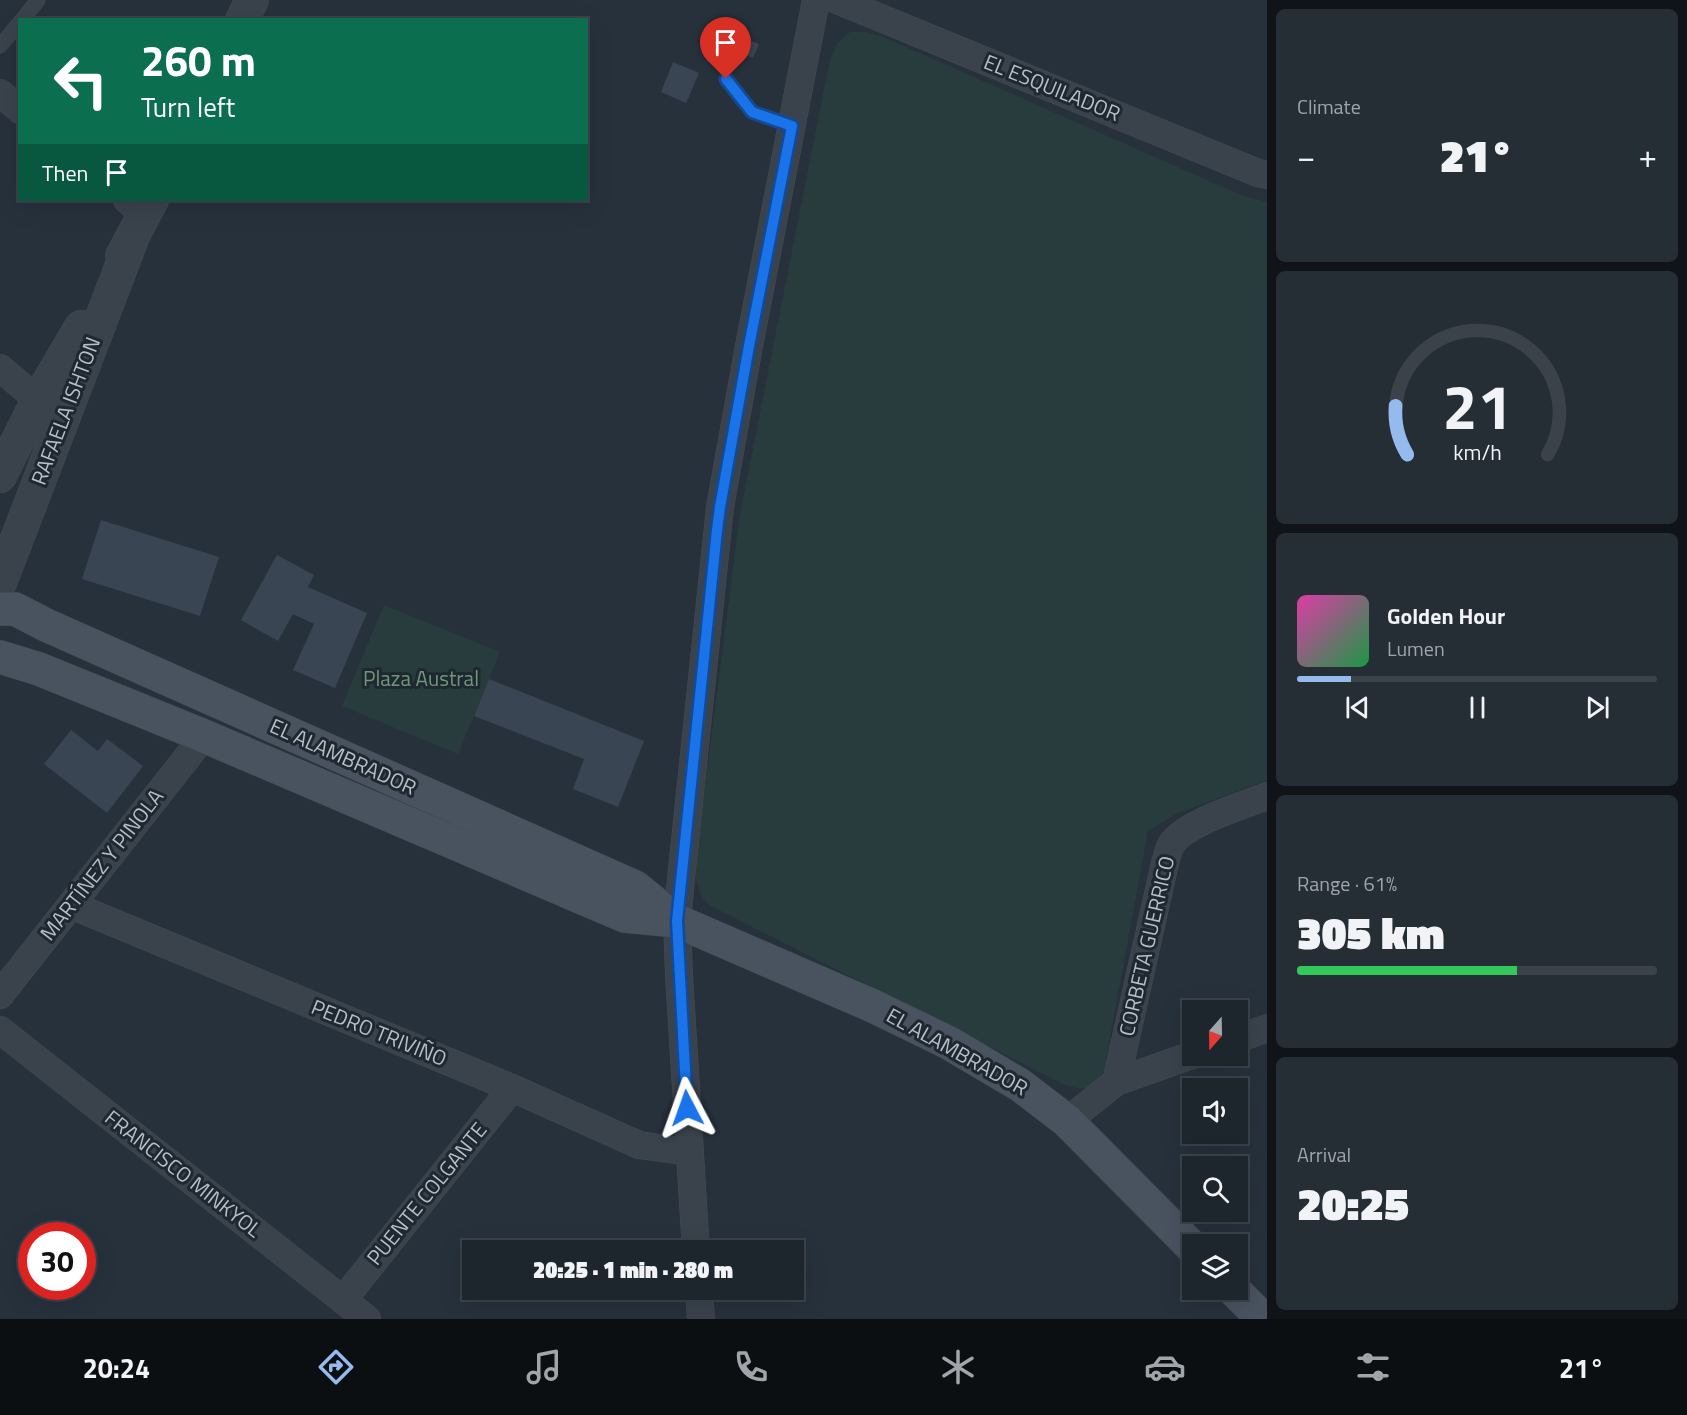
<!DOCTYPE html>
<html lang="en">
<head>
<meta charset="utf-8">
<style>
  :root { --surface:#1d252d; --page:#252d35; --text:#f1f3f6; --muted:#a0a5aa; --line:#3b4249; --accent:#95baee }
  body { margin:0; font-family:"Titillium Web",sans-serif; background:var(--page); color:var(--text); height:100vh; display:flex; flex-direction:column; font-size:22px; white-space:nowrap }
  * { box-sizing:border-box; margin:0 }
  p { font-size:20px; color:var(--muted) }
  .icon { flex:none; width:33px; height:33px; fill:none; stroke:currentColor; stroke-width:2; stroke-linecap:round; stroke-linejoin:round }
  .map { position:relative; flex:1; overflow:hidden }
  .panel { display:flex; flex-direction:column; gap:9px; padding:9px; background:#101419; width:420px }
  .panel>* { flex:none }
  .top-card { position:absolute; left:18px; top:18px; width:570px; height:183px; border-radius:0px; box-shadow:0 6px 24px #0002,0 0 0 2px var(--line); background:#0b6e4f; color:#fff; overflow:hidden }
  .needle { width:39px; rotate:200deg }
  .controls { position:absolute; left:1182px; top:1000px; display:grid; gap:12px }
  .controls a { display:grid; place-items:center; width:66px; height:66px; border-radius:0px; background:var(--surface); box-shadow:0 6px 24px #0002,0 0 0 2px var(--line); font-size:30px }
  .speed { position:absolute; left:18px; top:1222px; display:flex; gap:12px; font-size:30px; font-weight:700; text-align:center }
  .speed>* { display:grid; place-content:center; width:78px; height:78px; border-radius:50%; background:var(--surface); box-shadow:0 6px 24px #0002,0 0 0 2px var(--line); line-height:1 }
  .speed .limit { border:9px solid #d22; background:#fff; color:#111 }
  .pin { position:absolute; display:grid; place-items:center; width:51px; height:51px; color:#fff; margin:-62px -26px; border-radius:50% 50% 50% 0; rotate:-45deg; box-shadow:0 0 6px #0007 }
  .pin .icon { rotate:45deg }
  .me { position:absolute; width:66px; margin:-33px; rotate:356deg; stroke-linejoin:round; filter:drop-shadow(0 0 4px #0008) }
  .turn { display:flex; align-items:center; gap:21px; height:126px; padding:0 24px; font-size:27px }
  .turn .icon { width:78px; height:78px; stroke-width:2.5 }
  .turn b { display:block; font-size:42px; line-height:51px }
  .then { display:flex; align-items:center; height:57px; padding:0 24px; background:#0003; gap:12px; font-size:22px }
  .big { font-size:45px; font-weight:800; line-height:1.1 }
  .panel .card { flex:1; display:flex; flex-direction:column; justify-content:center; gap:9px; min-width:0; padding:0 21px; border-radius:9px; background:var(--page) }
  .panel .dial { align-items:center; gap:0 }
  .dial svg { height:156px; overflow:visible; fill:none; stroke:var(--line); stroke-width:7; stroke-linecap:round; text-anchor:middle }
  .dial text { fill:var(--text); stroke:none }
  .song { display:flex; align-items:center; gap:18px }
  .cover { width:72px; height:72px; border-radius:9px; background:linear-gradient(135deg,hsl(320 70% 55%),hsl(140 70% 35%)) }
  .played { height:6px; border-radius:3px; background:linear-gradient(90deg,var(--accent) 15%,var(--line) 15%) }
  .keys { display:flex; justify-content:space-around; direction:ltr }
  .heat { display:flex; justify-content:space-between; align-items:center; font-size:33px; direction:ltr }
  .charge { height:9px; border-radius:4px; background:linear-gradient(90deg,#34c759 61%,var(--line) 0) }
  .trip { position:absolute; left:462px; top:1240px; width:342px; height:60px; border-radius:0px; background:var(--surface); box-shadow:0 6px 24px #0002,0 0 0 2px var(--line); font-weight:800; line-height:60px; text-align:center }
  .dock { display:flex; height:96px; justify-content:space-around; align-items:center; background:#0c0f12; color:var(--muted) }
  .dock .icon { width:42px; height:42px }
  .dock .current { color:var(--accent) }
  .dock b { font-size:27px; color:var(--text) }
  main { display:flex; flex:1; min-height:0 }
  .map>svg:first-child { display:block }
  .green { fill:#293c3d }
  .building { fill:#394552 }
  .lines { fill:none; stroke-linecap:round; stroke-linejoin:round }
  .service-casing { stroke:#434c55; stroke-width:15 }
  .minor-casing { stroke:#434c55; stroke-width:28 }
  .tertiary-casing { stroke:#434c55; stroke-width:34 }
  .secondary-casing { stroke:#434c55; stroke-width:34 }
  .service { stroke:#3a434c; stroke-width:14 }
  .minor { stroke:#3a434c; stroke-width:27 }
  .tertiary { stroke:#3a434c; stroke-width:33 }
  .secondary { stroke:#49525f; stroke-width:33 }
  .route-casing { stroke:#114b97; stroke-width:15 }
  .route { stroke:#1a73e8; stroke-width:10 }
  .labels { text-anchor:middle; stroke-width:6; stroke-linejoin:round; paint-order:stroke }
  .street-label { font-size:21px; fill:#b6bec7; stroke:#1f2831 }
  .park-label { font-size:21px; fill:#709677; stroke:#1f2831 }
</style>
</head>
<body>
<main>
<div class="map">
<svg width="1267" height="1319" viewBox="0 0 1267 1319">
  <rect width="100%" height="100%" fill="#27313c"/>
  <g class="green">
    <path d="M850,32H867L883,37L1241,195L1267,202V780L1178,813L1148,831L1104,1071C1091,1091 1082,1092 1061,1083L711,906C697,895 696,880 695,864L740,514L830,59L838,43Z"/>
    <path d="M384,605L500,652L458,754L342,706Z"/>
  </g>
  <g class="building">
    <path d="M728,32L759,44L753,58L723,46Z"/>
    <path d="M673,62L699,73L686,103L661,92Z"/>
    <path d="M101,520L219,557L200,616L82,579Z"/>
    <path d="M277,555L314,575L308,587L367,613L335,688L293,670L314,624L293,614L278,641L241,620Z"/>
    <path d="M489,679L644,741L618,807L573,789L584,759L474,716Z"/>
    <path d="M71,730L98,751L107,739L143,766L107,813L44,764Z"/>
  </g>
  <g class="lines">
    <g class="service-casing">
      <g id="service">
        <path d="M22,20L38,0"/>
        <path d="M0,46L20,22"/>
        <path d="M726,79L752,112L792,126"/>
      </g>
    </g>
    <g class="minor-casing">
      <g id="minor">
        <path d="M837,0L1258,173L1267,175"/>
        <path d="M0,93L20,110"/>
        <path d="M127,200L145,215"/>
        <path d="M0,368L38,400"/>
        <path d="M71,905L512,1088L639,1145L689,1152"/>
        <path d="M0,995L204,736"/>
        <path d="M0,1030L367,1319"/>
        <path d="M1238,1039L1267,1028"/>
        <path d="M1116,1082L1165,863C1167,857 1168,850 1171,845C1184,823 1242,806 1267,796"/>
        <path d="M1067,1121L1116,1082L1192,1055"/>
        <path d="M696,1251L679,975L677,921L681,879L720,507L749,346L816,0"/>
        <path d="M699,1290L701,1319"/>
        <path d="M343,1300L512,1088"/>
      </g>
    </g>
    <g class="tertiary-casing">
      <g id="tertiary">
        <path d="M242,20L252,0"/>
        <path d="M122,256L152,200"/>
        <path d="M0,476L38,400L81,327"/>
        <path d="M0,583L132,239"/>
      </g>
    </g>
    <g class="secondary-casing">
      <g id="secondary">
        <path d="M0,609H15L46,625L635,887L677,921"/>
        <path d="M0,657L39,669L204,736L625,916L677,921L873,1006L949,1043L1020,1085L1067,1121L1192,1247"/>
        <path d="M1234,1290L1263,1319"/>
      </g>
    </g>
    <use href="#service" class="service"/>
    <use href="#minor" class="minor"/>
    <use href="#tertiary" class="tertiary"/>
    <use href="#secondary" class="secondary"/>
  </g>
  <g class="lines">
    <g class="route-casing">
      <path id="route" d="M687,1108L677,921L717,530L720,507L749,346L792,126L752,112L726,79"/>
    </g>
    <use href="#route" class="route"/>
  </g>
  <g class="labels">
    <g class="street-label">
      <text transform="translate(1052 88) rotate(22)" y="7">EL ESQUILADOR</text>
      <text transform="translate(66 411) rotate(-69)" y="7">RAFAELA ISHTON</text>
      <text transform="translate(343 757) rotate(24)" y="7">EL ALAMBRADOR</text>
      <text transform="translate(102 865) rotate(-52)" y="7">MARTÍNEZ Y PINOLA</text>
      <text transform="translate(1147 946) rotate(-77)" y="7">CORBETA GUERRICO</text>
      <text transform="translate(379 1033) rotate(22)" y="7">PEDRO TRIVIÑO</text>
      <text transform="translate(957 1052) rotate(29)" y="7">EL ALAMBRADOR</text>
      <text transform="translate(183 1174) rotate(38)" y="7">FRANCISCO MINKYOL</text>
      <text transform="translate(427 1194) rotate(-51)" y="7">PUENTE COLGANTE</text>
    </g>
    <g class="park-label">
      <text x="421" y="686">Plaza Austral</text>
    </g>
  </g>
</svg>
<div class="controls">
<a><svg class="needle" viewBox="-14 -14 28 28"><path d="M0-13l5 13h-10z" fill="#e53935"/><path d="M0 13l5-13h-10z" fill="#a0a5aa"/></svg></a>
<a><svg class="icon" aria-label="sound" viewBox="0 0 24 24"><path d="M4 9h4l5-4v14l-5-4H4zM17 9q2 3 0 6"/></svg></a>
<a><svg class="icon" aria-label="search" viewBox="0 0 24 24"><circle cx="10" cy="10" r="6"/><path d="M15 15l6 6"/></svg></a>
<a><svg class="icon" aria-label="layers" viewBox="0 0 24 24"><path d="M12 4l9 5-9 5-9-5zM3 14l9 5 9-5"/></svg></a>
</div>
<div class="speed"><div class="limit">30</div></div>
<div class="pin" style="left:726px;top:79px;background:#d93025"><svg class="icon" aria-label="arrive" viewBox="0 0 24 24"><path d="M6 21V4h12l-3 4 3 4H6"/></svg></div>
<svg class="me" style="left:687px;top:1108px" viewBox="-20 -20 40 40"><path d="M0-17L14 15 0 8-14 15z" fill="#1a73e8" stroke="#fff" stroke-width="4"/></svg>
<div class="trip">20:25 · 1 min · 280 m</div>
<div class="top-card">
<div class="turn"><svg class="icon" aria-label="left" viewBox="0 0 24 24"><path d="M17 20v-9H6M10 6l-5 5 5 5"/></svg><div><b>260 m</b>Turn left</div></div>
<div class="then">Then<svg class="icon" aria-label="arrive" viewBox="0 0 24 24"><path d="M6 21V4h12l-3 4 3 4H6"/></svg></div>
</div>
</div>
<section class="panel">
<div class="card"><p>Climate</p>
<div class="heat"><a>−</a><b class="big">21°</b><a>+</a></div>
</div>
<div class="card dial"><svg viewBox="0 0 100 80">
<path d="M14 69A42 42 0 1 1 86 69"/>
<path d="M14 69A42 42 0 0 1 8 44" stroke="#95baee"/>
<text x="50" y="56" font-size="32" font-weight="700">21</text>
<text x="50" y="72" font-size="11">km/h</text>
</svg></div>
<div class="card">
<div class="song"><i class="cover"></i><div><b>Golden Hour</b><p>Lumen</p></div></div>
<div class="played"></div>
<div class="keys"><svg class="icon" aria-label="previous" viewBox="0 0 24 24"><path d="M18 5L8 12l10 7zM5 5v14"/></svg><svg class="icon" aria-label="pause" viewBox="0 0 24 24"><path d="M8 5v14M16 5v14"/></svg><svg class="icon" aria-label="next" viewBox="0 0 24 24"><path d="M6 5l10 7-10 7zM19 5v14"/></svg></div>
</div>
<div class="card"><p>Range · 61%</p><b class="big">305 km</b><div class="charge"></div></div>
<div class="card"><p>Arrival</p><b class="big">20:25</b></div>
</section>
</main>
<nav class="dock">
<b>20:24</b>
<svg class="icon current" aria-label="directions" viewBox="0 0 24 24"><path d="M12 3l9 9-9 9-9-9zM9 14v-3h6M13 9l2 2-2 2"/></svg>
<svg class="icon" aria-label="music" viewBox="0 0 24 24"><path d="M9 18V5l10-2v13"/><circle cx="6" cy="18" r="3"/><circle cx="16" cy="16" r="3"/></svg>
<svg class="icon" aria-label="phone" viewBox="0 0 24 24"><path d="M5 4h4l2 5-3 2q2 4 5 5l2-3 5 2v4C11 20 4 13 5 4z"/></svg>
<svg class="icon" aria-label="climate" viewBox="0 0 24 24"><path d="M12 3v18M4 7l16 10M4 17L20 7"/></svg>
<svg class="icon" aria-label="car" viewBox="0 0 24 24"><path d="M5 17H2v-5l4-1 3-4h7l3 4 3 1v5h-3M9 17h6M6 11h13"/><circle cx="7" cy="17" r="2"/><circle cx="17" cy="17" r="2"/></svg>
<svg class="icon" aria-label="filters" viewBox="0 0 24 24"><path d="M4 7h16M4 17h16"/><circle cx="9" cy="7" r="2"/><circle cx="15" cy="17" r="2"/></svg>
<b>21°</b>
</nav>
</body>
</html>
